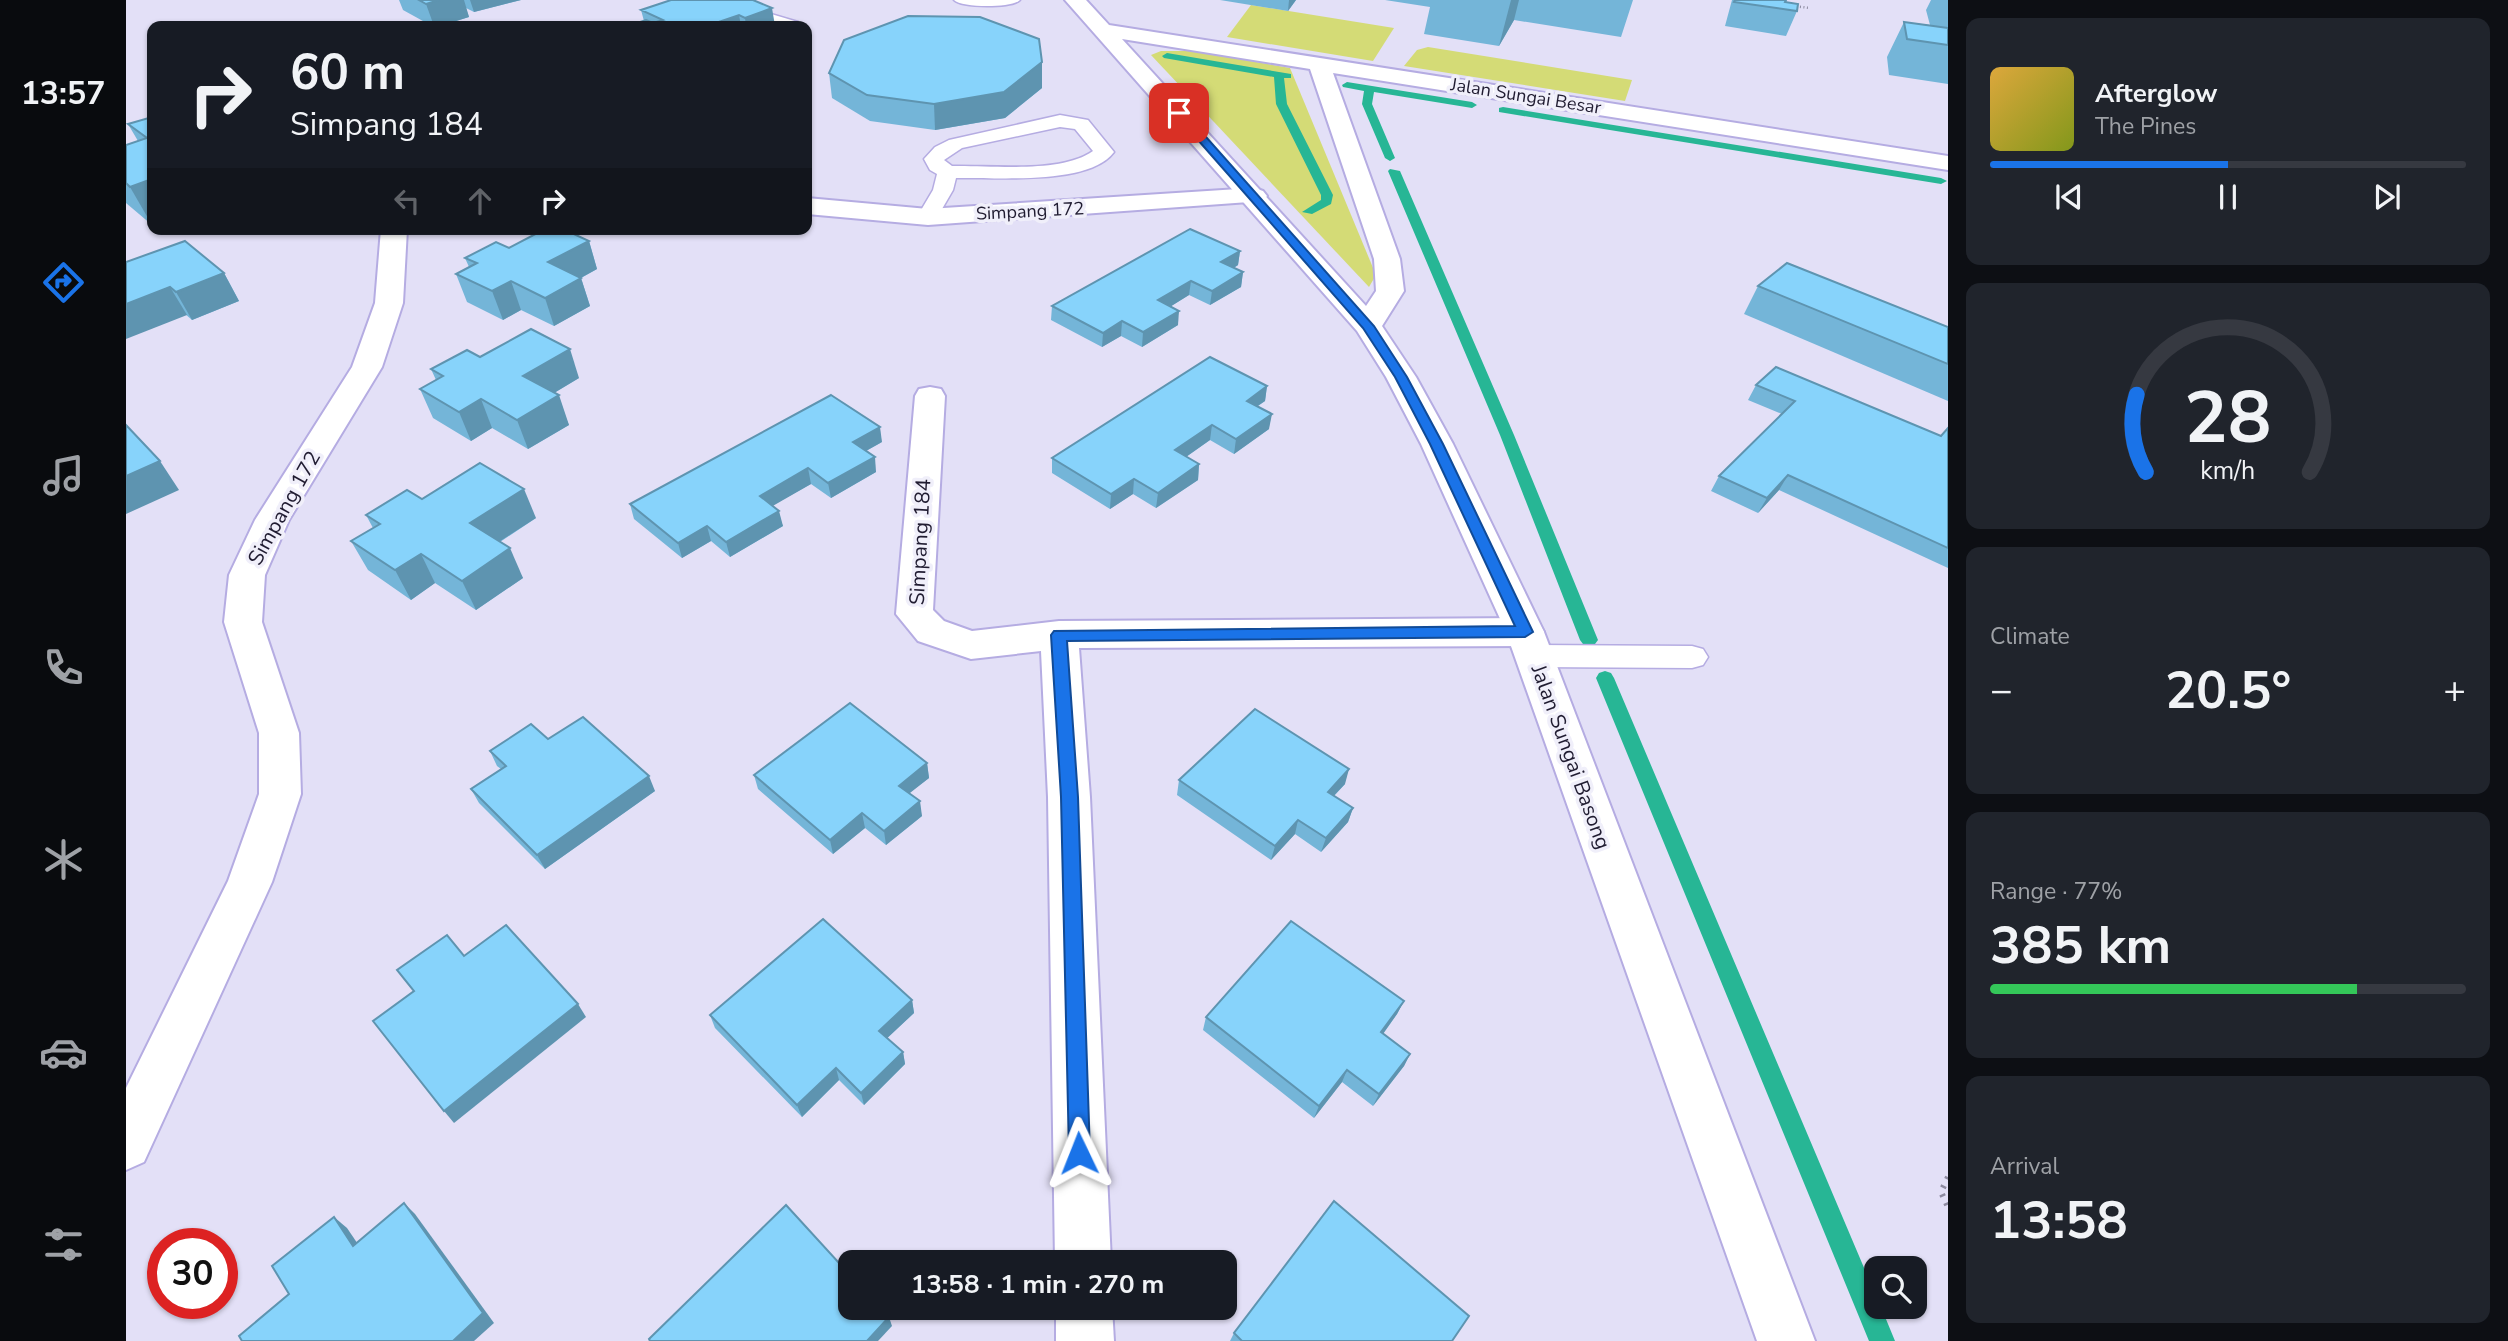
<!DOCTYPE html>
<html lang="en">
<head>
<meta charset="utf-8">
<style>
  :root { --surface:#171b24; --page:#20242c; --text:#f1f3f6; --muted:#9ea1a6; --line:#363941; --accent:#1a73e8 }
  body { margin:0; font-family:"Nunito Sans",sans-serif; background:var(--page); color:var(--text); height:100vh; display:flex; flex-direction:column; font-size:26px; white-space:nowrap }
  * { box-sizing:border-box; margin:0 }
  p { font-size:23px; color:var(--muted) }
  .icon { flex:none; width:38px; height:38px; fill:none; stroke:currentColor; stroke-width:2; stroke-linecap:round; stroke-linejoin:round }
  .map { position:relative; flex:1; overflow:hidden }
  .details { display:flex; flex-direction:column; gap:18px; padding:18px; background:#0d0f14; width:560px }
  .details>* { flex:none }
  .guide { position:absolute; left:21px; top:21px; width:665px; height:214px; border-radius:14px; box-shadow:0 2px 5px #0004; background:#171b24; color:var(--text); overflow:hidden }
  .fabs { position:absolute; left:1738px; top:1256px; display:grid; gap:14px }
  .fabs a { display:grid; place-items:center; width:63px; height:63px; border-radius:14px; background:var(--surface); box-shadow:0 2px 5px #0004; font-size:35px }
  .speed { position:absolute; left:21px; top:1228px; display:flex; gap:14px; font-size:35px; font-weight:700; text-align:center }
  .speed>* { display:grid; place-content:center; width:91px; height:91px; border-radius:50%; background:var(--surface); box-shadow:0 2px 5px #0004; line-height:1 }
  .speed .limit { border:10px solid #d22; background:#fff; color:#111 }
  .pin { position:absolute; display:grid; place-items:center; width:60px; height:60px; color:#fff; margin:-30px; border-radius:14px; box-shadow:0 4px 10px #0006 }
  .me { position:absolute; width:77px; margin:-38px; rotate:358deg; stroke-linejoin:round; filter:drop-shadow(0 0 5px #0008) }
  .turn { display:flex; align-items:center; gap:24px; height:147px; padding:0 28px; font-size:32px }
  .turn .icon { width:91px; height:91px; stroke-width:2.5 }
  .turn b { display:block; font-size:49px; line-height:60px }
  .lanes { display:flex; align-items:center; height:66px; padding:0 28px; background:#0003; justify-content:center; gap:35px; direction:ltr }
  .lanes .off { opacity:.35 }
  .big { font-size:52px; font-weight:700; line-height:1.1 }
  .details .card { flex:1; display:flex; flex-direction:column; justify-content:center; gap:10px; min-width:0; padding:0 24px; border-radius:14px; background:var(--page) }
  .details .dial { align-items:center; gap:0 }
  .dial svg { height:182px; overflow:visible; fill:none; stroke:var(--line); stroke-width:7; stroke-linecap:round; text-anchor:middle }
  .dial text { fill:var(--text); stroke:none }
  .song { display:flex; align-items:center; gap:21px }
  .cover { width:84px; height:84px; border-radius:10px; background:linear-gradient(135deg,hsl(40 70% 55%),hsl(70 70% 35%)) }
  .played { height:7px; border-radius:4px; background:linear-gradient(90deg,var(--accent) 50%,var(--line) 50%) }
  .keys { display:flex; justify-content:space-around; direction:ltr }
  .heat { display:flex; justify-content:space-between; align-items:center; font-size:38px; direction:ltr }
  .charge { height:10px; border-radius:5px; background:linear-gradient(90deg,#34c759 77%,var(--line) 0) }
  .trip { position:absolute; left:712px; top:1250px; width:399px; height:70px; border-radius:14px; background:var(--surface); box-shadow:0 2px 5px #0004; font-weight:700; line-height:70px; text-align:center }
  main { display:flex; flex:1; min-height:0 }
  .tabs { display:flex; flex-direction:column; width:126px; justify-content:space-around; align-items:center; background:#090b0e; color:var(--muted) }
  .tabs .icon { width:49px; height:49px }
  .tabs .selected { color:var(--accent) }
  .tabs b { font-size:32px; color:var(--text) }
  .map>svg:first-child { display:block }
  .green { fill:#d4db76 }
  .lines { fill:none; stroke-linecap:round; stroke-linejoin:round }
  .stream { fill:#27b695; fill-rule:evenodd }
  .service-casing { stroke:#b5ace2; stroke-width:3 }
  .minor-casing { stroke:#b5ace2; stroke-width:4 }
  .tertiary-casing { stroke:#b5ace2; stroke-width:4 }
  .path-far1 { stroke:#8e8ba1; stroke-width:2.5; stroke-dasharray:1 2.5; stroke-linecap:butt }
  .path { stroke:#8e8ba1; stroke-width:6; stroke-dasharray:2.5 7; stroke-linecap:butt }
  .service { fill:#fff; fill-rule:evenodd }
  .minor { fill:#fff; fill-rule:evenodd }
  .tertiary { fill:#fff; fill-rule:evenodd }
  .wall { fill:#74b5d8 }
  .shaded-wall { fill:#5e94b0 }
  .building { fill:#87d3fb; stroke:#5e94b0; stroke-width:2 }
  .route { fill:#1a73e8; stroke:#114b97; stroke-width:2 }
  .labels { text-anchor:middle; stroke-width:7; stroke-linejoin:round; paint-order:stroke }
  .far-street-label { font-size:18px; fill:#201c31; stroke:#f0effa }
  .street-label { font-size:21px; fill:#201c31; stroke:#f0effa }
</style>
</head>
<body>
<main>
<nav class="tabs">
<b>13:57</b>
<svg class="icon selected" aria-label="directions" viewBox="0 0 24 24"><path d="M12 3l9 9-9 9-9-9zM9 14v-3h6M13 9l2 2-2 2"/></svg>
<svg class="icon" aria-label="music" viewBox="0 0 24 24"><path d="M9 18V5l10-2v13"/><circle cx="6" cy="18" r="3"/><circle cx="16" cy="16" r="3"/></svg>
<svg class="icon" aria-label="phone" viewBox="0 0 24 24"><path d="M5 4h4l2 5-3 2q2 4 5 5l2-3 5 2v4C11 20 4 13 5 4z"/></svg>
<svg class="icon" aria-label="climate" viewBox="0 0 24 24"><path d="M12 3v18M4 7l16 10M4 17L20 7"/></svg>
<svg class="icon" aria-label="car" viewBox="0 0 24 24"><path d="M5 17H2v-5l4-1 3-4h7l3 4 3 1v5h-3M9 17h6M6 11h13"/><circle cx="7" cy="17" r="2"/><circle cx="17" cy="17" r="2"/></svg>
<svg class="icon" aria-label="filters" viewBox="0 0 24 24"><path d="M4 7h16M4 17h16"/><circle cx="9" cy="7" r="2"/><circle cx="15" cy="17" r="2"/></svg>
</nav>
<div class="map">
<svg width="1822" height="1341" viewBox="0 0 1822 1341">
  <rect width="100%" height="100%" fill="#e3e0f7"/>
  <g class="green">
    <path d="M1125,5L1268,28L1247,61L1101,37Z"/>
    <path d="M1302,47L1506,80L1499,101L1278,66L1291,50Z"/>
    <path d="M1035,51H1067L1164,68L1250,275L1243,287L1025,55Z"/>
  </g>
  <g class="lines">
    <g class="stream">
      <path d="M1041,53L1165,74V78H1158L1161,104L1207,195L1205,204L1186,214L1176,212L1195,200V195L1150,104L1148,77L1038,58L1036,56Z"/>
      <path d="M1221,82L1346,102L1351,105L1346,108L1248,92L1246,104L1269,158L1264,161L1259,158L1236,104L1238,91L1217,87L1216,85Z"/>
      <path d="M1377,107L1815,178L1821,181L1815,184L1373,112V108Z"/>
      <path d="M1264,169L1274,171L1388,435L1472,640L1469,644H1457L1454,640L1374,435L1262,171Z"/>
      <path d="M1479,671L1485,673L1488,678L1750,1296V1307H1755L1769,1341H1743L1470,678L1473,673Z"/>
    </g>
    <g class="service-casing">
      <g id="service">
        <path d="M828,0H894C886,8 836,8 828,0Z"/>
        <path d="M618,6L672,22L674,26H650L612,14L610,11L612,8Z"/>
        <path d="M934,115L962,120L988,152C963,186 869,177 830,178L827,190L809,221H795L791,217L807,190L811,174L804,170L798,159L809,147L823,140ZM934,127L949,129L967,151C935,174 864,165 826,166L818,160L836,148Z"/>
        <path d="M1409,645L1566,646L1577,649L1582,657L1577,665L1566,668L1409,667L1398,664L1393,656L1398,648Z"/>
      </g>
    </g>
    <g class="minor-casing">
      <g id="minor">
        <path d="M1128,188L1137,191L1141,196L1137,201L802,225L681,214V198L802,209Z"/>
        <path d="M255,229H281L277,303L256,367L163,520L139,575L136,622L173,733L175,794L146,882L18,1162L0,1170V1088L102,881L133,794V733L98,622L103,575L129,520L226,367L249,303Z"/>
        <path d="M804,387L815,389L819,396L807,610L818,621L846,631L933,621L1399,618L1412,622L1418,632L1412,642L1399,646L953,648L964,797L985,1262H929L922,797L915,651L845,659L792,641L770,614L789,396L793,389Z"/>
        <path d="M930,1307H986L988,1341H930Z"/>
      </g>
    </g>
    <g class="tertiary-casing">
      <path id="tertiary" d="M939,0H960L983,25L1822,156V170L1207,73L1274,259L1278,291L1256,326L1290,377L1327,444L1418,632L1689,1341H1631L1380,632L1295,444L1260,377L1231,331ZM996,39L1184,69L1248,259L1250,291L1240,306Z"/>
    </g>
    <path class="path-far1" d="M1667,6L1684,8"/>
    <path class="path" d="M1822,1177L1815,1192L1822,1207"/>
    <use href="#service" class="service"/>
    <use href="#minor" class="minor"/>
    <use href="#tertiary" class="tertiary"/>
  </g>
  <g class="wall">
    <path d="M273,0H395L348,12L340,8L343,17L314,26H306L277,10Z"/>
    <path d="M627,0L649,26H502L518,21L515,10Z"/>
    <path d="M1094,0H1170L1162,11Z"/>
    <path d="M1259,0H1507L1495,37L1388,20L1373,46L1298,34L1304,7Z"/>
    <path d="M1606,0H1660L1659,2L1671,11L1660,36L1599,26Z"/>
    <path d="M1805,0H1822V84L1763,75L1761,57L1778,22L1804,25L1800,10Z"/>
    <path d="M916,62V88L879,118L809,130L744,121L706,98L703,73Z"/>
    <path d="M26,117V225L0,203V145L12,141L2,124Z"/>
    <path d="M463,241L471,269L455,278L464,306L428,326L395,310L377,320L341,302L330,274L343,267L339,258L383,248Z"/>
    <path d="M1114,251L1112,265L1108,268L1117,272L1115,287L1084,305L1063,295L1045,306L1052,325L1016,347L995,336L976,347L925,320L926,306Z"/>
    <path d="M0,262L98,273L113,301L66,320Z"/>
    <path d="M1632,286L1822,327V401L1618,314Z"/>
    <path d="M354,357L453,378L428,393L443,425L402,449L366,428L345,441L307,418L294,389L310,380L305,369Z"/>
    <path d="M1630,385L1815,436L1822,428V568L1653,490L1632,513L1585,491L1593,476L1656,414L1622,400Z"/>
    <path d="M1141,386L1139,401L1132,406L1143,429L1108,454L1084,440L1060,457L1073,464L1072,480L1030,508L1007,494L984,509L926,473V458Z"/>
    <path d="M756,442L740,451L750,472L705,498L685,484L647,505L657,526L604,557L585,541L556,558L508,519L504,504Z"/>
    <path d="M296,499L410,518L374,542L397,578L350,610L309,583L285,600L242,570L225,541L247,528L240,515Z"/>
    <path d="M422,739L529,791L419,869L353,803L345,789L375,769L371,766L364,751Z"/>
    <path d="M801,763L803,778L783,793L796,816L760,845L739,828L707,854L632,789L628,775Z"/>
    <path d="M1053,780L1219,784L1208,796L1227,808L1222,822L1195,852L1169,834L1145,860L1051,795Z"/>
    <path d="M786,1000L788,1013L761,1038L777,1052L779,1064L738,1105L713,1080L676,1117L589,1028L584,1015Z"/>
    <path d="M1278,1001L1271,1014L1257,1034L1284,1054L1278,1066L1247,1106L1216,1082L1188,1118L1077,1030L1080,1017Z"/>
    <path d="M1108,1333L1326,1341H1104Z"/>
  </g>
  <g class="shaded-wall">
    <path d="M313,0H338L343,17L314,26H308L300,4Z"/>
    <path d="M344,0H395L348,12Z"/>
    <path d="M1163,0H1170L1162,11Z"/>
    <path d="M1385,0H1393L1388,20L1373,46Z"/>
    <path d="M646,8L649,26H620L619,18Z"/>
    <path d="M613,15L615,26H581Z"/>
    <path d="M916,62V88L879,118L809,130L808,104Z"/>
    <path d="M26,179V225L4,187Z"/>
    <path d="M463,241L471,269L431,291L422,262Z"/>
    <path d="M1114,251L1112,265L1094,276L1095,262Z"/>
    <path d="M1117,272L1115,287L1084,305L1086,291Z"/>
    <path d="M98,273L113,301L66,320L50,292Z"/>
    <path d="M455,278L464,306L428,326L419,298Z"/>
    <path d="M385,281L395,310L377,320L366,291Z"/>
    <path d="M1065,281L1063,295L1031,315L1032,300Z"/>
    <path d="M44,287L61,315L0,339V304Z"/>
    <path d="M1053,311L1052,325L1016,347L1017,332Z"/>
    <path d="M996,321L995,336L976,347L977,333Z"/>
    <path d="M444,349L453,378L408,405L397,376Z"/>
    <path d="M1141,386L1139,401L1118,415L1121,401Z"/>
    <path d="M433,395L443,425L402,449L391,420Z"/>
    <path d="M355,399L366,428L345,441L333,412Z"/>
    <path d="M1146,414L1143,429L1108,454L1110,439Z"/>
    <path d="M1086,425L1084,440L1047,466L1049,450Z"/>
    <path d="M754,427L756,442L729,457L727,442Z"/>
    <path d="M749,457L750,472L705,498L702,483Z"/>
    <path d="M34,461L53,490L0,514V476Z"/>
    <path d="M1073,464L1072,480L1030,508L1032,493Z"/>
    <path d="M682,468L685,484L638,511L634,496Z"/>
    <path d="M1662,475L1653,490L1632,513L1641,498Z"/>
    <path d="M1008,479L1007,494L984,509L985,494Z"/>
    <path d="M398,489L410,518L357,552L344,523Z"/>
    <path d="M653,511L657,526L604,557L600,542Z"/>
    <path d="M581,526L585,541L556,558L552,543Z"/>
    <path d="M384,548L397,578L350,610L336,581Z"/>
    <path d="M295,554L309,583L285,600L269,570Z"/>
    <path d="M801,763L803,778L775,800L773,786Z"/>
    <path d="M1223,769L1219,784L1198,806L1202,792Z"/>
    <path d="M523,776L529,791L419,869L411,855Z"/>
    <path d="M794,801L796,816L760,845L758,831Z"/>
    <path d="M1227,808L1222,822L1195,852L1200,838Z"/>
    <path d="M736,813L739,828L707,854L704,840Z"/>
    <path d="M1172,820L1169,834L1145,860L1149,846Z"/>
    <path d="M786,1000L788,1013L756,1043L753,1031Z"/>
    <path d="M1278,1001L1271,1014L1249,1045L1255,1032Z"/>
    <path d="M452,1004L460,1017L328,1123L318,1111Z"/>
    <path d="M777,1052L779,1064L738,1105L735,1093Z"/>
    <path d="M1284,1054L1278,1066L1247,1106L1253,1094Z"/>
    <path d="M710,1068L713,1080L676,1117L671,1105Z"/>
    <path d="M1221,1070L1216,1082L1188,1118L1193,1106Z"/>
    <path d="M278,1203L289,1214L368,1323L348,1341H327Z"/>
    <path d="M208,1217L221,1228L240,1256L227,1246Z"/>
    <path d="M763,1317L766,1326L752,1341H741Z"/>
  </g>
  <g class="building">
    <path d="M293,0H313L300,4Z"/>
    <path d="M545,0H627L646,8L619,18L613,15L581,26H551L548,25L543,26H502L520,20L527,23L537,20L515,10Z"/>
    <path d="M1609,0H1660L1659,2L1672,4L1671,11L1608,2Z"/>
    <path d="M782,16L854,17L913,39L916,62L878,92L808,104L741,95L703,73L718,40Z"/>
    <path d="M1778,22L1822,28V45L1781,39Z"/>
    <path d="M26,117V179L4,187L0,183V145L21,138L2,124Z"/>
    <path d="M419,229H437L463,241L422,262L455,278L419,298L385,281L366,291L330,274L351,263L339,258L370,242L383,248Z"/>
    <path d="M1064,229L1114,251L1095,262L1117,272L1086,291L1065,281L1032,300L1053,311L1017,332L996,321L977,333L926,306Z"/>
    <path d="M59,241L98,273L50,292L44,287L0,304V262Z"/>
    <path d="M1661,263L1822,327V364L1632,286Z"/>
    <path d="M405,329L444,349L397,376L433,395L391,420L355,399L333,412L294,389L317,376L305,369L341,350L354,357Z"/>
    <path d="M1084,357L1141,386L1121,401L1146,414L1110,439L1086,425L1049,450L1073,464L1032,493L1008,479L985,494L926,458Z"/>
    <path d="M1650,367L1815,436L1822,428V548L1662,475L1641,498L1593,476L1669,401L1630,385Z"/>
    <path d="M705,395L754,427L727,442L749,457L702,483L682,468L634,496L653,511L600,542L581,526L552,543L504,504Z"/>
    <path d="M0,425L34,461L0,476Z"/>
    <path d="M354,463L398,489L344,523L384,548L336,581L295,554L269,570L225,541L254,524L240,515L281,490L296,499Z"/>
    <path d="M724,703L801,763L773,786L794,801L758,831L736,813L704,840L628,775Z"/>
    <path d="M1129,709L1223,769L1202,792L1227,808L1200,838L1172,820L1149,846L1053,780Z"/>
    <path d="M457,717L523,776L411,855L345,789L380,766L364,751L405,724L422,739Z"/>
    <path d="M697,919L786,1000L753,1031L777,1052L735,1093L710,1068L671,1105L584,1015Z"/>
    <path d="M1165,921L1278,1001L1255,1032L1284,1054L1253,1094L1221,1070L1193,1106L1080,1017Z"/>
    <path d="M380,925L452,1004L318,1111L247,1021L288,991L271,970L321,935L338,956Z"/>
    <path d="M1208,1201L1343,1316L1326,1341H1116L1108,1333Z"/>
    <path d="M278,1203L357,1313L327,1341H116L113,1336L163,1294L146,1266L208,1217L227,1246Z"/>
    <path d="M660,1205L724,1275V1307H754L763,1317L741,1341H524L523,1339Z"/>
  </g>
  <path class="route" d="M1050,111H1057L1248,326L1281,377L1317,444L1407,632L1399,637L941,641L952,797L964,1153L961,1160L953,1163L946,1160L943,1153L935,797L925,635L928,631L1389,626L1304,444L1269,377L1237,328L1050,115Z"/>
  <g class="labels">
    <g class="far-street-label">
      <text transform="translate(1400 96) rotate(9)" y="6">Jalan Sungai Besar</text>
      <text transform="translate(904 211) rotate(-3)" y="6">Simpang 172</text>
    </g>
    <g class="street-label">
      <text transform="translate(158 508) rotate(-61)" y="7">Simpang 172</text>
      <text transform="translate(794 542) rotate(-87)" y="7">Simpang 184</text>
      <text transform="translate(1445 757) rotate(70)" y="7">Jalan Sungai Basong</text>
    </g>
  </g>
</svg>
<div class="fabs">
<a><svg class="icon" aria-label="search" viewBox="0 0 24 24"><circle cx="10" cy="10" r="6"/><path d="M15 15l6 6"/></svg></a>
</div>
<div class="speed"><div class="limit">30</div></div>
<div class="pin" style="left:1053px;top:113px;background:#d93025"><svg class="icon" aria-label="arrive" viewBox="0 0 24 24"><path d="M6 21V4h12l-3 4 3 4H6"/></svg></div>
<svg class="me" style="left:953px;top:1153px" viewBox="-20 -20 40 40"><path d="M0-17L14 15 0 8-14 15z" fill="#1a73e8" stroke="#fff" stroke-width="4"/></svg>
<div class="trip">13:58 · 1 min · 270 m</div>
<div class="guide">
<div class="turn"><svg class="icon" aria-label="right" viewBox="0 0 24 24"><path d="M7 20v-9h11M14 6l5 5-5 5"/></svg><div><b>60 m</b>Simpang 184</div></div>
<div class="lanes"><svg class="icon off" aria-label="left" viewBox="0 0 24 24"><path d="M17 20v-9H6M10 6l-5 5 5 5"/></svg><svg class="icon off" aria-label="ahead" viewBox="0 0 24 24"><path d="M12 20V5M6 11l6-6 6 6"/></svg><svg class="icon" aria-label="right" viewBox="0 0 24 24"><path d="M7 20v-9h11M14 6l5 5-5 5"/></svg></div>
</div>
</div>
<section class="details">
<div class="card">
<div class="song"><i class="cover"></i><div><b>Afterglow</b><p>The Pines</p></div></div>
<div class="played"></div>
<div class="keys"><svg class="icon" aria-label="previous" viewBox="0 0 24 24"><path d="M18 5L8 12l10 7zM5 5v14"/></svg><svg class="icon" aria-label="pause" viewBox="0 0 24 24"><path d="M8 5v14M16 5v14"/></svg><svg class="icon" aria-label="next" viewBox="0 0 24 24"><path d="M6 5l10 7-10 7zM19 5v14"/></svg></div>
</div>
<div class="card dial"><svg viewBox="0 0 100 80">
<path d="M14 69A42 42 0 1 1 86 69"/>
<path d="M14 69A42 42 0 0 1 10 35" stroke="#1a73e8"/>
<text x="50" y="56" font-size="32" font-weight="700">28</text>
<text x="50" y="72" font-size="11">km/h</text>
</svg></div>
<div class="card"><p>Climate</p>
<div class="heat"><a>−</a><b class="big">20.5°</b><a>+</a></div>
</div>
<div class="card"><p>Range · 77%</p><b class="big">385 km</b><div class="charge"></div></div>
<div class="card"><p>Arrival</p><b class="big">13:58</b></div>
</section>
</main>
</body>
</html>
